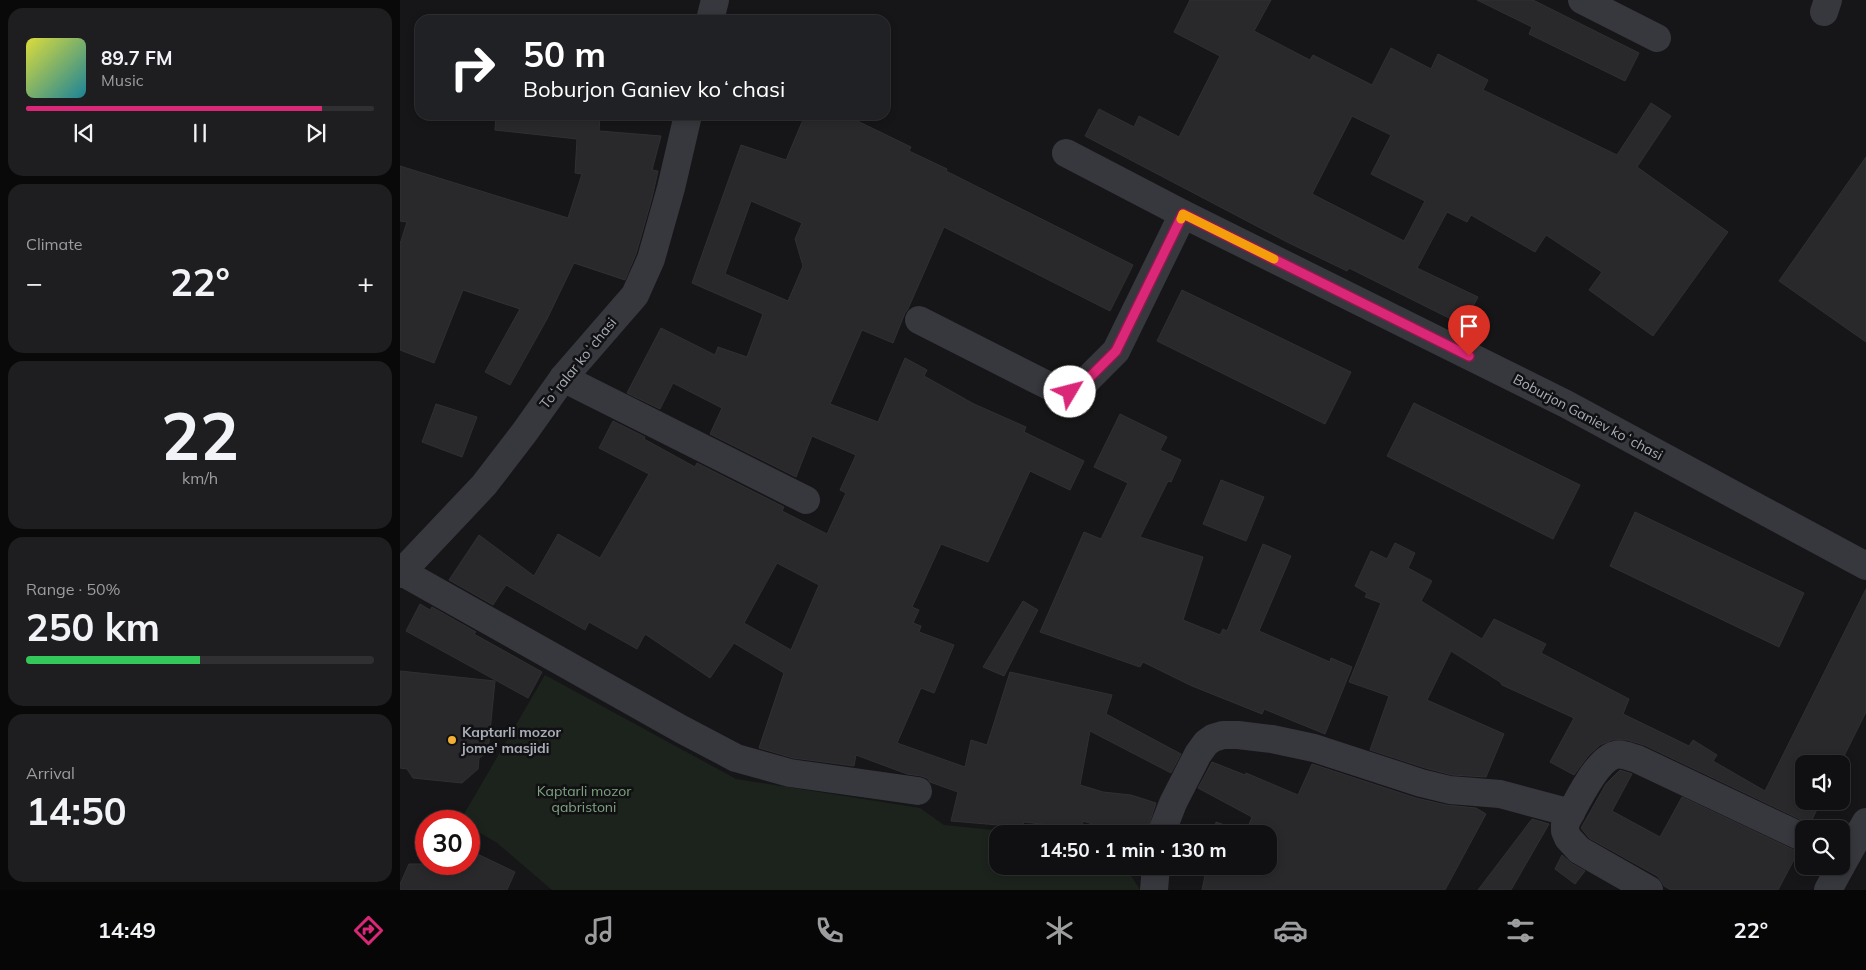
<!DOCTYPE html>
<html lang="en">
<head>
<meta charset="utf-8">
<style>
  :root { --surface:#101012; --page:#1e1e20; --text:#f1f3f6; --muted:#9c9d9f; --line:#303032; --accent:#db2777 }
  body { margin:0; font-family:Mulish,sans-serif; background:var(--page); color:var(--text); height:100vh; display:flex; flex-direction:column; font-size:19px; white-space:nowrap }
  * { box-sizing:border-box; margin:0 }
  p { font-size:16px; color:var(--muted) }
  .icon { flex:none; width:28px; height:28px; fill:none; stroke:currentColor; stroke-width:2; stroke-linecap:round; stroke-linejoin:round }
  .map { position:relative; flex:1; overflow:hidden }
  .panel { display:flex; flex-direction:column; gap:8px; padding:8px; background:#09090a; width:400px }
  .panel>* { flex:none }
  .banner { position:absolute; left:15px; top:15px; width:475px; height:105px; border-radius:15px; box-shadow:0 2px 8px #0003,0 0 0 1px var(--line); background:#202124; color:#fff; overflow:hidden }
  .tools { position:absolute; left:1395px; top:755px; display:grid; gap:10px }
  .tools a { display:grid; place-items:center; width:55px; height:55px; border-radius:10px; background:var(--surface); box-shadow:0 2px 8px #0003,0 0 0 1px var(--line); font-size:25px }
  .speed { position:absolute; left:15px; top:810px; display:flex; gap:10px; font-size:25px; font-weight:700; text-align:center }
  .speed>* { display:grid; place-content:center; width:65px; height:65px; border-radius:50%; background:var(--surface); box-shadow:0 2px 8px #0003,0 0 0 1px var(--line); line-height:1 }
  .speed .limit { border:8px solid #d22; background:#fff; color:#111 }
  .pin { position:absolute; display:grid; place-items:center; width:42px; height:42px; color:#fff; margin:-51px -21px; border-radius:50% 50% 50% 0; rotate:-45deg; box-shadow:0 0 5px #0007 }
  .pin .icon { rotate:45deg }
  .me { position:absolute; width:55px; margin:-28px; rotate:53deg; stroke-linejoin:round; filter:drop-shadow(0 0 4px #0008) }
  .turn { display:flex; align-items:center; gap:18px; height:105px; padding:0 25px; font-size:22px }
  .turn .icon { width:65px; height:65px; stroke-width:2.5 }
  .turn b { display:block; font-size:35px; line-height:42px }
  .big { font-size:38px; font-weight:700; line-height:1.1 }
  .panel .widget { flex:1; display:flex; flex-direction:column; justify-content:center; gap:8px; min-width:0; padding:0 18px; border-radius:15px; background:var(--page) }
  .panel .dial { align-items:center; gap:0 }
  .dial b { font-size:65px; line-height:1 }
  .song { display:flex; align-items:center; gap:15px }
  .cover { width:60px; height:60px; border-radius:8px; background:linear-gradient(135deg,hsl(60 70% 55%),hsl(190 70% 35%)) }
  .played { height:5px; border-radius:2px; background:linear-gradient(90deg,var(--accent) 85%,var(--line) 85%) }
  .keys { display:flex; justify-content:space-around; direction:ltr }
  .heat { display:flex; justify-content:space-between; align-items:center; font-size:28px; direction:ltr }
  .charge { height:8px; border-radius:4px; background:linear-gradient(90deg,#34c759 50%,var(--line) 0) }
  .trip { position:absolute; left:589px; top:825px; width:288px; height:50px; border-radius:15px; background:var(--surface); box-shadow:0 2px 8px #0003,0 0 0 1px var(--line); font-weight:700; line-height:50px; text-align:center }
  .menu { display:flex; height:80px; justify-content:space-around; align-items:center; background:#060607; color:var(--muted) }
  .menu .icon { width:35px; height:35px }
  .menu .on { color:var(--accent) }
  .menu b { font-size:22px; color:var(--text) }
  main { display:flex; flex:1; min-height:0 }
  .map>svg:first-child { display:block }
  .green { fill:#1c231d }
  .building { fill:#29292c; stroke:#303034; fill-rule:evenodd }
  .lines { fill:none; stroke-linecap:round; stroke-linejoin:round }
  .minor { stroke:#37383d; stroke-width:28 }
  .route-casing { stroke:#8e194d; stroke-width:12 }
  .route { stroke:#db2777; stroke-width:9 }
  .slow { stroke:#f59e0b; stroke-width:9 }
  .poi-dot { fill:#f2b134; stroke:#111113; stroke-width:2 }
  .labels { text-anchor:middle; stroke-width:5; stroke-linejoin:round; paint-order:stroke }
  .street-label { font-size:14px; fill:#a8adb8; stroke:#111113 }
  .poi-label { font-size:14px; font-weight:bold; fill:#a8adb8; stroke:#111113; text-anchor:start }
  .park-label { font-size:14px; fill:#7fa381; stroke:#111113 }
</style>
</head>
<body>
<main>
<section class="panel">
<div class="widget">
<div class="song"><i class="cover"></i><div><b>89.7 FM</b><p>Music</p></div></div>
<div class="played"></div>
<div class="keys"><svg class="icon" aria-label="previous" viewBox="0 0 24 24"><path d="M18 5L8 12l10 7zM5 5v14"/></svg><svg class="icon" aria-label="pause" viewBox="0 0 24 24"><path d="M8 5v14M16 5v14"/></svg><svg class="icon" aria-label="next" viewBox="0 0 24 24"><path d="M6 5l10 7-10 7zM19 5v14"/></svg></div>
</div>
<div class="widget"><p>Climate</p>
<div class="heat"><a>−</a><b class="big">22°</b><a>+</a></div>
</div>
<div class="widget dial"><b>22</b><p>km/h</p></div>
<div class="widget"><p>Range · 50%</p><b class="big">250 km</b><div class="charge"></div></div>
<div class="widget"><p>Arrival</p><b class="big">14:50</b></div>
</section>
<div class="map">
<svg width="1466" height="890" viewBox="0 0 1466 890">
  <rect width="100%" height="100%" fill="#161618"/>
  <path class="green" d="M145,675L336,779L520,808L544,825L632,834H598V866H721L732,877L740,890H152L96,842L69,827V821H60Z"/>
  <g class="building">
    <path d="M790,0H871L854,31L910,60L913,55L972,85L991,48L1031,69L1038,54L1088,80L1083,90L1217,155L1251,103L1271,116L1237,167L1328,232L1253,336L1189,290L1202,272L1146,235L1135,252L1071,215L1067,222L1047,212L1017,268L1078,297L1063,325L949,268L947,271L887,242L685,136L699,109L734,127L739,116L779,137L820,56L774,32ZM952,116L991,135L971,174L1025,201L1004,241L912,194Z"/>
    <path d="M1077,0H1133L1239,53L1225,81L1129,34L1132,27Z"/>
    <path d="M96,115H200L199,131L261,136L252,170L258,171L252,198L236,254L225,280L174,263L147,319L110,385L85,372L120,309L63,290L34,363L0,350V244L7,222L0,221V166L168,218L182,174L175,173L177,139L95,130Z"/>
    <path d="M405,115H445L511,147L509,151L547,169L546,171L733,265L710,311L544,227L508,309L505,313L493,343L462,330L430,404L478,422L505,358L527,370L524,376L574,404L626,427L624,432L684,461L670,490L630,471L588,562L541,544L512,607L519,610L513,623L521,626L519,632L554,645L534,693L521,688L497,743L565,767L571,740L587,745L610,672L712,695L706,714L781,754L771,773L690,731L680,785L703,792L731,795L756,803L746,834H723L683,821L682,829L624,822L622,827L551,821L558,792L530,782L527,778L521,776L507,774L456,755L454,766L393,758L359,748L384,673L334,643L310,678L245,634L237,649L189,622L185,630L106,585L93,605L49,580L79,535L134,576L158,534L200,558L249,474L199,448L213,421L245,437L244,439L295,467L297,463L384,507L382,511L427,534L446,493L440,490L456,455L412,436L396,477L310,434L322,408L273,383L260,409L227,393L261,328L315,355L318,347L347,357L363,314L292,283L341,145L386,160ZM351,201L402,223L395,239L403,266L388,301L325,274ZM377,563L419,585L391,650L344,623Z"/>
    <path d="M1466,157V342L1379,281Z"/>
    <path d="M782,290L951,372L925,424L757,341Z"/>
    <path d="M1014,403L1180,485L1153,539L987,456Z"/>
    <path d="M36,404L77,417L62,457L22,442Z"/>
    <path d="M720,414L767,437L760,450L781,460L771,482L768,481L740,537L803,557L783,620L820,635L823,629L827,631L863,544L891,556L859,631L930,662L931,658L952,667L925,734L864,709L862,714L792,686L743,662L740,667L640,632L684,532L701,539L728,483L694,467Z"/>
    <path d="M821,480L864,497L846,541L803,524Z"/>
    <path d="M1235,512L1404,593L1379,647L1210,566Z"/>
    <path d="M995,543L1015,553L1008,568L1032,581L1021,601L1082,639L1094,619L1146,644L1141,653L1229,699L1223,714L1289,746L1293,740L1317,755L1313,761L1365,791L1466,589V712L1440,764H1404V801H1421L1410,824L1244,745L1227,740H1212L1200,745L1188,756L1174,775L1150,762L1174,718L1102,685L1100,682L1051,651L1027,700L1104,734L1086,777L1052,775L1025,768L970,750L989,696L949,682L981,603L965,597L967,593L955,586L971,551L987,559Z"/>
    <path d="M623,601L638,610L604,676L583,667Z"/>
    <path d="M20,604L30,610L32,607L76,632L74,634L142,672L128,698L6,631Z"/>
    <path d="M0,671L95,681L88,752L79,758L78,769L62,783L13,778L7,769L0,768Z"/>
    <path d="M812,762L845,775L846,773L898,795L912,764L1016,798L1046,805L1076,808L1086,814L1045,890H802L807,866H868V834H814L816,822L846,832L852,817L798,788Z"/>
    <path d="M1220,770L1232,774L1212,811L1260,837L1282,797L1398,852L1378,890H1271L1264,886L1262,882L1257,876L1189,838L1181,828L1206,784Z"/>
    <path d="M1132,819L1149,824L1111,890H1078Z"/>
    <path d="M69,850L115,872L107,890H0V884L9,864H69Z"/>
    <path d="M1162,855L1171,863L1185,871L1175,884L1155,869Z"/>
  </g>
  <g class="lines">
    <g class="minor">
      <path d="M1182,0L1257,38"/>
      <path d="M1424,12L1428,0"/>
      <path d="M310,20L315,0"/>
      <path d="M666,153L783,214L1166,404L1466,566"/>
      <path d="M519,320L659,391L670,392L678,389L716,351L783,214"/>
      <path d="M163,378L406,500"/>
      <path d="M2,572L281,729L336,758L390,773L518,791"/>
      <path d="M0,574L84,485L124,433L163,378L235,295L251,259L271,188L288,115"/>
      <path d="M761,834L773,803L798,754L806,743L813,738L823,735H838L872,739L914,748L1021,783L1050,790L1100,794L1171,813"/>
      <path d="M1441,866L1466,822"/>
      <path d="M754,890L756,866"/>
      <path d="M1249,890L1179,850L1168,838L1165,831V824C1174,807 1196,760 1215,755C1222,753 1230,757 1237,759L1404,838"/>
      <path d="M1428,890L1441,866"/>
    </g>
  </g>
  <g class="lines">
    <g class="route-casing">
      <path id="route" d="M670,392L678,389L716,351L783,214L1069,356"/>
    </g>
    <use href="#route" class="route"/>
    <path class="slow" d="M781,219L783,214L874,259"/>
  </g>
  <circle class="poi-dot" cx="52" cy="740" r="5"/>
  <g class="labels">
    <g class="street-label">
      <text transform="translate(178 363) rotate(-51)" y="5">Toʻralar koʻchasi</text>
      <text transform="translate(1188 417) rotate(28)" y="5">Boburjon Ganiev koʻchasi</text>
    </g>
    <g class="poi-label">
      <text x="62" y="737">Kaptarli mozor<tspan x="62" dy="16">jome' masjidi</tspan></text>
    </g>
    <g class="park-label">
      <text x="184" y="796">Kaptarli mozor<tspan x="184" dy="16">qabristoni</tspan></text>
    </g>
  </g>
</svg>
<div class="tools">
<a><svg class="icon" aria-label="sound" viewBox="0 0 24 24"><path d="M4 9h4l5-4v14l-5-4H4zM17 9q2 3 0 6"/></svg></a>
<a><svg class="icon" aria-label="search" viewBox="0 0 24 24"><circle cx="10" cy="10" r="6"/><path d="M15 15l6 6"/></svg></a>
</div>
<div class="speed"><div class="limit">30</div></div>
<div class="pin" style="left:1069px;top:356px;background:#d93025"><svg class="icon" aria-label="arrive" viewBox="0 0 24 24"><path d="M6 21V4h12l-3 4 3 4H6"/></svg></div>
<svg class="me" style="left:670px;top:392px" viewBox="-20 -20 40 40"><circle r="19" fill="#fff"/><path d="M0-13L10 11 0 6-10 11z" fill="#db2777"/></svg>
<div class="trip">14:50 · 1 min · 130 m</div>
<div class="banner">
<div class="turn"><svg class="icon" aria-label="right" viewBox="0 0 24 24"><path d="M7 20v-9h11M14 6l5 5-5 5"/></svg><div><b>50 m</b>Boburjon Ganiev koʻchasi</div></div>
</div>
</div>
</main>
<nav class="menu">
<b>14:49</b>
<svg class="icon on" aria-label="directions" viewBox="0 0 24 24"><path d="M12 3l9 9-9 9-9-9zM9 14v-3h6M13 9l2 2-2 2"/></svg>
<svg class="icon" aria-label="music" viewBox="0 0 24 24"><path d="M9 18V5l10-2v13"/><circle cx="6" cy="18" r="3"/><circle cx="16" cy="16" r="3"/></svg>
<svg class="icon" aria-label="phone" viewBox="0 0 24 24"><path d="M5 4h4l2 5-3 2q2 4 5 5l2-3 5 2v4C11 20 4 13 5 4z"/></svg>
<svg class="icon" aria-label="climate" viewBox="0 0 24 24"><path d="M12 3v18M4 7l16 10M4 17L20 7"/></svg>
<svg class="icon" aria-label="car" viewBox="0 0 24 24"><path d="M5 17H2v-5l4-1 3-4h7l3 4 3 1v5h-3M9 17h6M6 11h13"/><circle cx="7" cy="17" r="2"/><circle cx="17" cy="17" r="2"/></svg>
<svg class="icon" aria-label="filters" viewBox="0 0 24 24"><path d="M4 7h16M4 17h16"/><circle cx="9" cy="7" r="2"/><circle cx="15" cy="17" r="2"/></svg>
<b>22°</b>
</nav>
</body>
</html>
